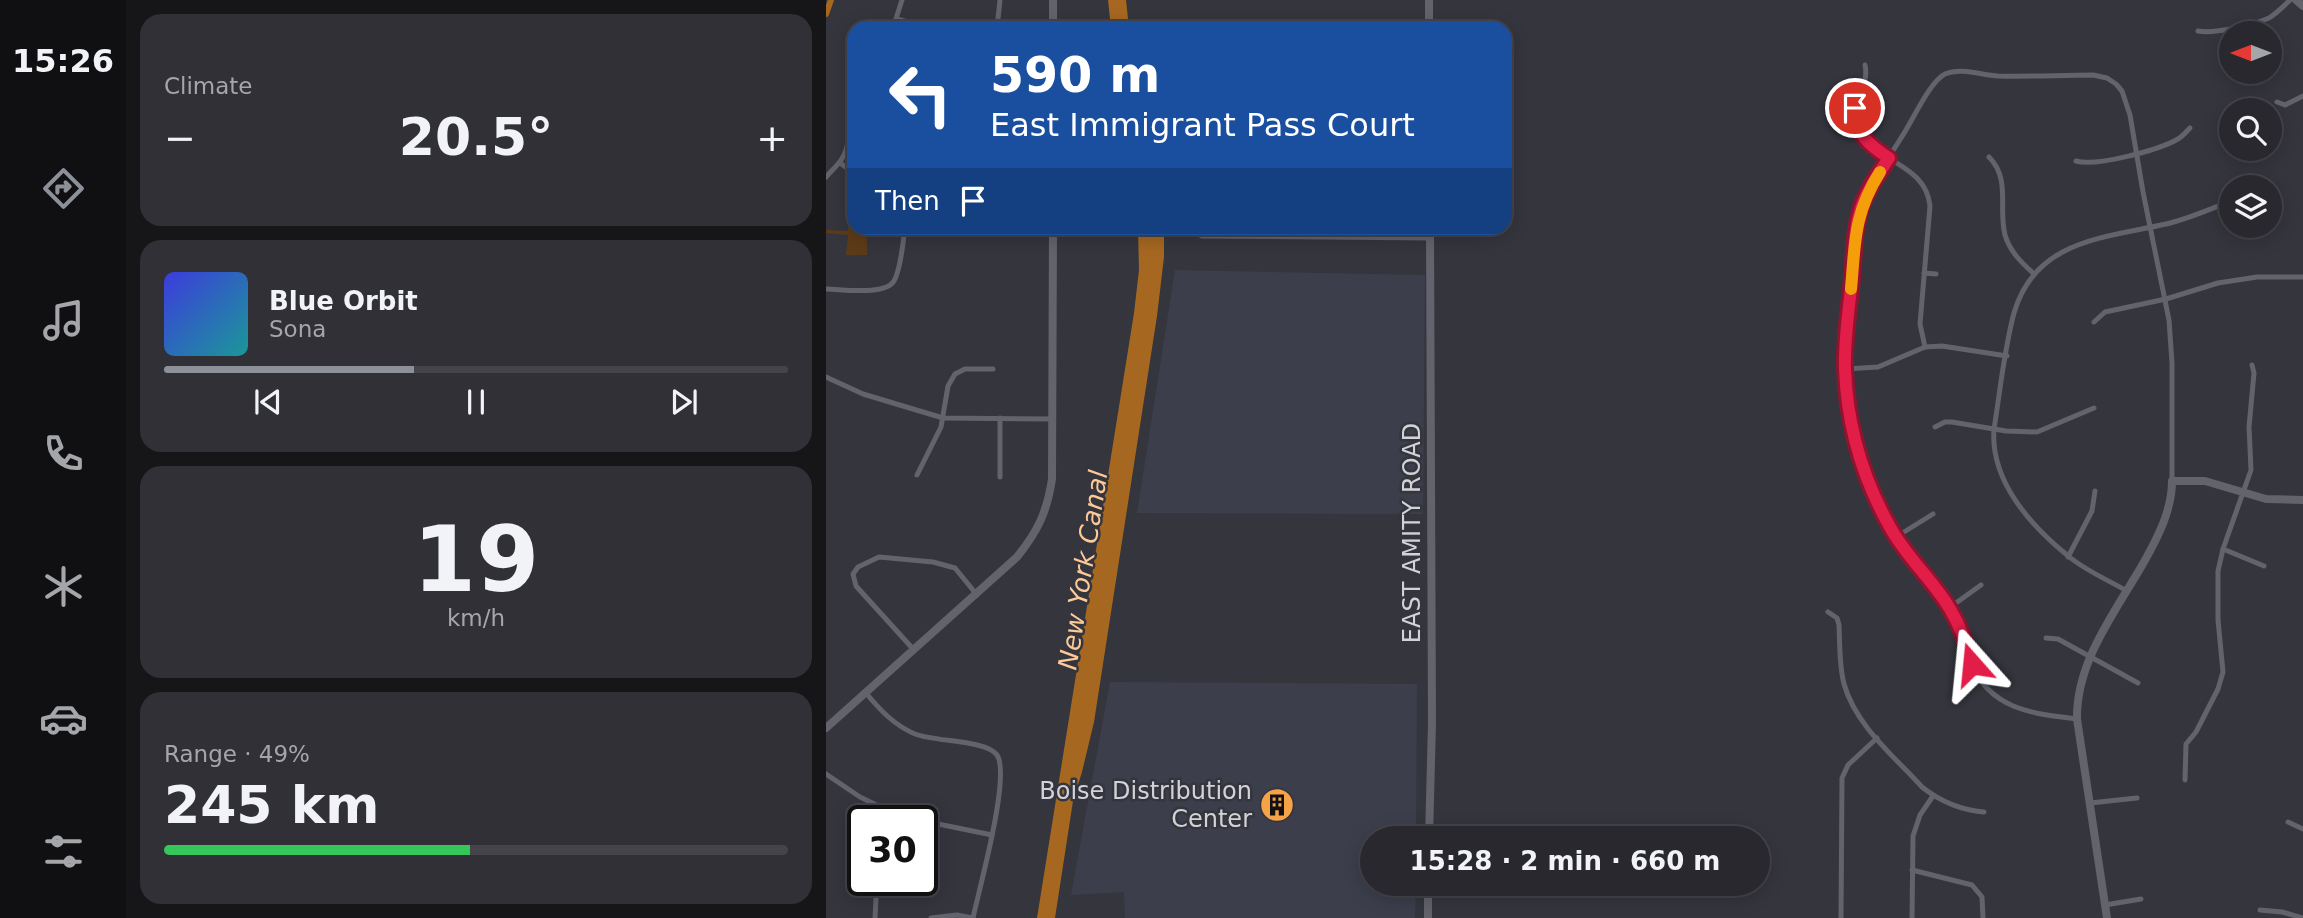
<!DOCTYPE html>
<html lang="en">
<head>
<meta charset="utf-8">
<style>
  :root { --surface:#28282e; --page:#303036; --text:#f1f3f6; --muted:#a5a6aa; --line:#44444a; --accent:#8c9099 }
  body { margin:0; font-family:"DejaVu Sans",sans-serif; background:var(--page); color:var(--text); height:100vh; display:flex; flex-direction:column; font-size:26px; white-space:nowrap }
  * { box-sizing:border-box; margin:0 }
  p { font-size:23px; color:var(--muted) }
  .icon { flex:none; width:38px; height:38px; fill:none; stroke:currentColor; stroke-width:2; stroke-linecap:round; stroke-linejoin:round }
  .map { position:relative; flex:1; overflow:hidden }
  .details { display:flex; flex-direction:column; gap:14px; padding:14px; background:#161619; width:700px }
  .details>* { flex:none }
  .hud { position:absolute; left:21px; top:21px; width:665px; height:214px; border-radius:21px; box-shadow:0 4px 18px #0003,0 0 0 2px var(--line); background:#1a4fa0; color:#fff; overflow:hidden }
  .needle { width:46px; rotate:270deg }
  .fabs { position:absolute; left:1393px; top:21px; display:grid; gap:14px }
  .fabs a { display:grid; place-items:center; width:63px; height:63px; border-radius:50%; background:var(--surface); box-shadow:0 4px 18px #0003,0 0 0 2px var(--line); font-size:35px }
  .speed { position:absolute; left:21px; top:805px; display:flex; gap:14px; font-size:35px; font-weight:700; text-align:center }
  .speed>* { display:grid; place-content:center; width:91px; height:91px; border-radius:50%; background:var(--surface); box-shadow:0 4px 18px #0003,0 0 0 2px var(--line); line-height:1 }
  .speed .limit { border:4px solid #111; border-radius:10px; background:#fff; color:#111 }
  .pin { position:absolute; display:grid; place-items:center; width:60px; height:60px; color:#fff; margin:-30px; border:4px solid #fff; border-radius:50%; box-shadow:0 2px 7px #0007 }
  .me { position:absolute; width:77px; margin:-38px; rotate:342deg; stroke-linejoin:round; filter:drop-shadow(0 0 5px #0008) }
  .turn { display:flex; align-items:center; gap:24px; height:147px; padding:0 28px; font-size:32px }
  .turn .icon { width:91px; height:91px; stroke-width:2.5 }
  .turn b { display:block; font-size:49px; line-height:60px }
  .then { display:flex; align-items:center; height:66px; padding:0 28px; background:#0003; gap:14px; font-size:26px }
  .big { font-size:52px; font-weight:800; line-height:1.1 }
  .details .widget { flex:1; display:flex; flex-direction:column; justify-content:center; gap:10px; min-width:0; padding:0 24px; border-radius:21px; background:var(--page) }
  .details .dial { align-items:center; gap:0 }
  .dial b { font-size:91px; line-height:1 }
  .song { display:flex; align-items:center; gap:21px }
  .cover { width:84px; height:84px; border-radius:10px; background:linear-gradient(135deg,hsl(240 70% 55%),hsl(180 70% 35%)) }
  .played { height:7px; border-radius:4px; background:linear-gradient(90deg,var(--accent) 40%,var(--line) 40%) }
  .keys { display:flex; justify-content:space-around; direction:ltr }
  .heat { display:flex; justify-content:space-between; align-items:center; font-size:38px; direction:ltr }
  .charge { height:10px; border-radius:5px; background:linear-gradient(90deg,#34c759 49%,var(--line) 0) }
  .trip { position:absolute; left:534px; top:826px; width:410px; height:70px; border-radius:35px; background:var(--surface); box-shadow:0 4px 18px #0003,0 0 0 2px var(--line); font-weight:800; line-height:70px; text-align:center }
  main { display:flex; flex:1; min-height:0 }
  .tab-bar { display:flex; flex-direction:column; width:126px; justify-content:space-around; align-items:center; background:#101012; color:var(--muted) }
  .tab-bar .icon { width:49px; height:49px }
  .tab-bar .on { color:var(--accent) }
  .tab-bar b { font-size:32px; color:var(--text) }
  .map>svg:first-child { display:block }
  .built { fill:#3c3e4c }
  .green { fill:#5c3b18 }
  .water { fill:#a66821 }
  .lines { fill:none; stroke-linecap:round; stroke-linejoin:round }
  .canal { stroke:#a66821; stroke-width:6 }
  .street { stroke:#62636d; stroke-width:5 }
  .secondary { stroke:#62636d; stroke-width:8 }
  .route-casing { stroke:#92132f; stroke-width:18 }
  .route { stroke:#e11d48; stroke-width:12 }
  .slow { stroke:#f59e0b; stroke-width:12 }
  .labels { text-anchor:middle; stroke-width:5; stroke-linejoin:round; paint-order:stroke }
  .street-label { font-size:24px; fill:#d2d3d9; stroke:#35353e }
  .poi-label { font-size:24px; fill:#d2d3d9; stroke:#35353e; text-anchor:end }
  .water-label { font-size:26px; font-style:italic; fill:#fdc998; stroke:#35353e }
</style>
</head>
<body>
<main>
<nav class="tab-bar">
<b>15:26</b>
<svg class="icon on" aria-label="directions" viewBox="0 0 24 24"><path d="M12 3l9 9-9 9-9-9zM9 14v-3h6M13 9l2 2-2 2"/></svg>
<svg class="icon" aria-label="music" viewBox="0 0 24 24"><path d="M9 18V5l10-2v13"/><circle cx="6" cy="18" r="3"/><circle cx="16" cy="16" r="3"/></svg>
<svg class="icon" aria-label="phone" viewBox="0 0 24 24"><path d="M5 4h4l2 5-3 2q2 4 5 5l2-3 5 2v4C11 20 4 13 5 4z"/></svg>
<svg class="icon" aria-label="climate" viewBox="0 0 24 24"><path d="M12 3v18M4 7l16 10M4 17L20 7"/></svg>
<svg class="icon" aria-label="car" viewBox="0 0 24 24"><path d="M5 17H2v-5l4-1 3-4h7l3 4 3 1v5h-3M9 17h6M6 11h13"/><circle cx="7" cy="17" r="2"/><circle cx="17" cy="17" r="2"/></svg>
<svg class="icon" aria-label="filters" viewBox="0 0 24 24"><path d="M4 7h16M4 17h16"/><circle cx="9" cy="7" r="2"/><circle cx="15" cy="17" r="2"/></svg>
</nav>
<section class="details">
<div class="widget"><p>Climate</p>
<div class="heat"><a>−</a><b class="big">20.5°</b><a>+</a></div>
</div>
<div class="widget">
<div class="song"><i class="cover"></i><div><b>Blue Orbit</b><p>Sona</p></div></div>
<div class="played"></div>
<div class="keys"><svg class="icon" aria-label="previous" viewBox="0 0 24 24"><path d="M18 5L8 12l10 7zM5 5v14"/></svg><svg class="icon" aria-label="pause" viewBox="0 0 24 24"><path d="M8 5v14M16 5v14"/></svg><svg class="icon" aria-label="next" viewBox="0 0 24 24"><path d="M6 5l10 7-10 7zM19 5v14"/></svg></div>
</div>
<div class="widget dial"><b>19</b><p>km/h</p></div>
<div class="widget"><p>Range · 49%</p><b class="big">245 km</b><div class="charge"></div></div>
</section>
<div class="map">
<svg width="1477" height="918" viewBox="0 0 1477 918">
  <rect width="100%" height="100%" fill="#35353e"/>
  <g class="built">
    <path d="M349,270L599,275L597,514L311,513Z"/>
    <path d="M284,682L591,684L590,838H546V884H590L589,918H299L298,892L245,895Z"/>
  </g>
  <g class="green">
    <path d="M314,20L369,21L368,28H313Z"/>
    <path d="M24,207H28V228H46V230H73V232H41V255H20L22,235L0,233V230L22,231Z"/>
  </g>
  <g class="water">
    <path d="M282,0H300L303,28H285Z"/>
    <path d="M312,228H333L338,229V257L331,316L268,722L256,772L247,801L229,918H211L308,313L313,270Z"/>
  </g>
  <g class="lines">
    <path class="canal" d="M0,14L5,0"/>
    <g class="street">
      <path d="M71,19L93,25"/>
      <path d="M67,28L76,0"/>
      <path d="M171,28L174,0"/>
      <path d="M1372,31C1389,34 1427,25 1443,18C1451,13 1457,7 1464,0"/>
      <path d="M1039,65C1044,87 1023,103 1030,123C1043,164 1099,160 1104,206L1094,324L1099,347"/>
      <path d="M1451,102L1459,105L1477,96"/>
      <path d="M1163,157C1185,179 1172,208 1179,235C1184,252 1196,263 1208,274"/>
      <path d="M1250,161C1270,167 1333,150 1352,139C1357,136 1360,132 1364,128"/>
      <path d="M14,163L28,173"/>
      <path d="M0,177C8,168 17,161 20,150C26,133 19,117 28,100"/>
      <path d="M366,228L370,233L376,236L604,238"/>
      <path d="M138,234H227"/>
      <path d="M1098,273L1110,274"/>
      <path d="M0,289C16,289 59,296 68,281C75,269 77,242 79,228"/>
      <path d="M1268,322L1279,312L1340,299L1392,283L1431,277H1477"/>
      <path d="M1019,369L1052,367L1099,347L1116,346L1181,356"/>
      <path d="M0,377L37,394L117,418L227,419"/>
      <path d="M174,418V477"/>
      <path d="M1109,427L1119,422H1126L1180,431L1211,432L1268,408"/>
      <path d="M91,475L115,427L122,386L129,374L139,369H167"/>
      <path d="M1070,537L1107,514"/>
      <path d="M1397,549L1438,566"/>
      <path d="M1242,557L1266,511L1269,491"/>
      <path d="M1301,591C1282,580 1258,570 1241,555C1204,525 1164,480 1168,429C1174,392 1178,350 1188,313C1209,240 1278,238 1340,224C1362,219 1384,209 1405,201"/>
      <path d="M1123,608L1155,585"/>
      <path d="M1002,612L1011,618L1013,625C1014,645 1013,665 1018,684C1030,726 1068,756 1096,787C1115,802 1134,810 1158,812"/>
      <path d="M1220,638L1232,639L1312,683"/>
      <path d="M88,650L30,586L27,574L32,567L53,557L107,562L129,568L151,595"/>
      <path d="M40,693C54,710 68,725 89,734C109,742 161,740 171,755C185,776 153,889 147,918"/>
      <path d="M1251,719C1209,714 1164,710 1146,664C1138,645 1135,624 1122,606C1103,579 1079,555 1063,525C1037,477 1021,424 1019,369C1018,340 1023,309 1026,280C1028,256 1028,230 1035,207C1043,182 1062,160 1075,138C1086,122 1104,81 1119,74C1135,67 1155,75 1172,76C1203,77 1235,75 1267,75L1281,78L1290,84L1296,91L1304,115L1317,192L1343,320L1346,363V481"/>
      <path d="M0,774L34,797L73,816L166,835"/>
      <path d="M1359,780L1360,744L1370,732L1392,689L1397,672L1392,620V571L1397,549L1425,470L1423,427L1428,373L1426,365"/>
      <path d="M1264,803L1311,798"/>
      <path d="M1462,822L1477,829"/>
      <path d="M1086,870L1146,885L1156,897L1157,918"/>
      <path d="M1279,905L1315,899"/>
      <path d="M1434,910L1456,912L1477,918"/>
      <path d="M49,918L50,898L55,888"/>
      <path d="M105,918L131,915L147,918"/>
      <path d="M1015,918L1016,778L1022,765L1051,738"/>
      <path d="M1086,918L1087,836L1094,815L1107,796"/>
    </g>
    <g class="secondary">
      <path d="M1470,0L1477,6"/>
      <path d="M227,28V0"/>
      <path d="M603,28V0"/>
      <path d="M0,728L191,557C212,531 221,512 226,479L227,228"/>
      <path d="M603,838L606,723L604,228"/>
      <path d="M602,918V884"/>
      <path d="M1281,918L1251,719C1250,661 1290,611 1318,562C1332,537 1346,510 1346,481H1379L1440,499L1477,500"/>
    </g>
  </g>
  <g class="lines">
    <g class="route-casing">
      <path id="route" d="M1029,108C1027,132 1044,146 1063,158C1053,173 1042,188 1036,205C1028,227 1028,254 1026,279C1023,309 1018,339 1019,369C1021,425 1037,479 1064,527C1080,557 1107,580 1124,609C1134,626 1141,644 1146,664"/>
    </g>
    <use href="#route" class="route"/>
    <path class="slow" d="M1025,289C1029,242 1028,213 1054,172"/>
  </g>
  <defs>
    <g id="building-disc" transform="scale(1.75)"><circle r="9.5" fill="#f6a247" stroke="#35353e"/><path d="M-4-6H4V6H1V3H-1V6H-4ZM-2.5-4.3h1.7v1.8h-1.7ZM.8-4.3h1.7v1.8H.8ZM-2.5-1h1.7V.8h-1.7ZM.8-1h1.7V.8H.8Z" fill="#111"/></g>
  </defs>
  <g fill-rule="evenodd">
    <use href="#building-disc" x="451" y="805"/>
  </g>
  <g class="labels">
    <g class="street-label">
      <text transform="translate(586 533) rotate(-90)" y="8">EAST AMITY ROAD</text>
    </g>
    <g class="poi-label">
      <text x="426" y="799">Boise Distribution<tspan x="426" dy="28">Center</tspan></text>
    </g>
    <g class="water-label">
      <text transform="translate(257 570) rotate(-81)" y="9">New York Canal</text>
    </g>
  </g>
</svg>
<div class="fabs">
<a><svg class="needle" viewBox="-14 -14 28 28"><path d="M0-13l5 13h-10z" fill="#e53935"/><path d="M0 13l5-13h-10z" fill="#a5a6aa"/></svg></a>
<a><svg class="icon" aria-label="search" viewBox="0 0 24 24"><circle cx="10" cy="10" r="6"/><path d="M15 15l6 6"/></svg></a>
<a><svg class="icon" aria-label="layers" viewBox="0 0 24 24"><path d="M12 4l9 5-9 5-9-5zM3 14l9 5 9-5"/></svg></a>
</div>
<div class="speed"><div class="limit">30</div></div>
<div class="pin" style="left:1029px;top:108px;background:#d93025"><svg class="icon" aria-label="arrive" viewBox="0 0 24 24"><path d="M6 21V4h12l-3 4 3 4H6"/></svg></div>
<svg class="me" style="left:1146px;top:664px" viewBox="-20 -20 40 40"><path d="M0-17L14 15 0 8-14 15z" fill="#e11d48" stroke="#fff" stroke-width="4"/></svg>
<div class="trip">15:28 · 2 min · 660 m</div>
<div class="hud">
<div class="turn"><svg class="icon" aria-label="left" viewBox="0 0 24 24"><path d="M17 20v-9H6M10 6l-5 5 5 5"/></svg><div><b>590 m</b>East Immigrant Pass Court</div></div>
<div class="then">Then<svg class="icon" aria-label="arrive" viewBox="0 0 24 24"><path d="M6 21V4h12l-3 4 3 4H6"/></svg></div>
</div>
</div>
</main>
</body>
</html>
